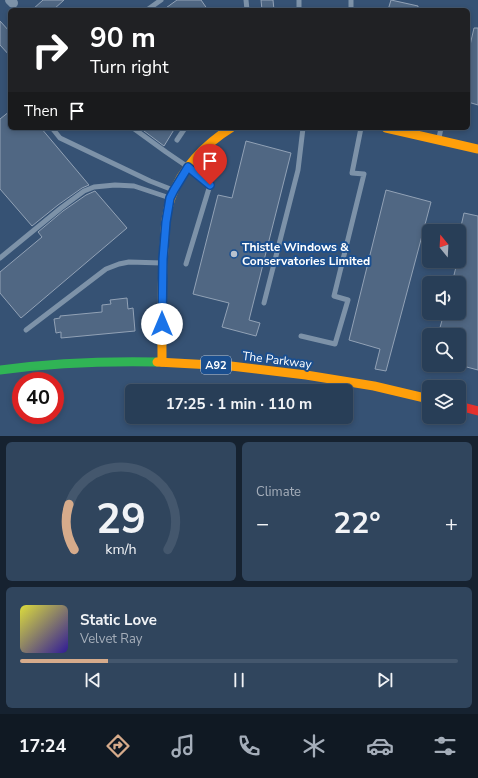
<!DOCTYPE html>
<html lang="en">
<head>
<meta charset="utf-8">
<style>
  :root { --surface:#283e57; --page:#30455d; --text:#f1f3f6; --muted:#a5aeba; --line:#44576d; --accent:#d6ab8b }
  body { margin:0; font-family:"Nunito Sans",sans-serif; background:var(--page); color:var(--text); height:100vh; display:flex; flex-direction:column; font-size:15px; white-space:nowrap }
  * { box-sizing:border-box; margin:0 }
  p { font-size:13px; color:var(--muted) }
  .icon { flex:none; width:22px; height:22px; fill:none; stroke:currentColor; stroke-width:2; stroke-linecap:round; stroke-linejoin:round }
  .map { position:relative; height:436px; overflow:hidden }
  .details { display:flex; flex-direction:column; gap:6px; padding:6px; background:#162230; flex:1 }
  .details>* { flex:none }
  .hud { position:absolute; left:8px; top:8px; width:462px; height:122px; border-radius:6px; box-shadow:0 2px 6px #0003,0 0 0 1px var(--line); background:#202124; color:#fff; overflow:hidden }
  .needle { width:26px; rotate:342deg }
  .fabs { position:absolute; left:422px; top:224px; display:grid; gap:8px }
  .fabs a { display:grid; place-items:center; width:44px; height:44px; border-radius:6px; background:var(--surface); box-shadow:0 2px 6px #0003,0 0 0 1px var(--line); font-size:20px }
  .speed { position:absolute; left:12px; top:372px; display:flex; gap:8px; font-size:20px; font-weight:700; text-align:center }
  .speed>* { display:grid; place-content:center; width:52px; height:52px; border-radius:50%; background:var(--surface); box-shadow:0 2px 6px #0003,0 0 0 1px var(--line); line-height:1 }
  .speed .limit { border:6px solid #d22; background:#fff; color:#111 }
  .pin { position:absolute; display:grid; place-items:center; width:34px; height:34px; color:#fff; margin:-41px -17px; border-radius:50% 50% 50% 0; rotate:-45deg; box-shadow:0 0 4px #0007 }
  .pin .icon { rotate:45deg }
  .me { position:absolute; width:44px; margin:-22px; rotate:0deg; stroke-linejoin:round; filter:drop-shadow(0 0 3px #0008) }
  .turn { display:flex; align-items:center; gap:14px; height:84px; padding:0 16px; font-size:18px }
  .turn .icon { width:52px; height:52px; stroke-width:2.5 }
  .turn b { display:block; font-size:28px; line-height:34px }
  .then { display:flex; align-items:center; height:38px; padding:0 16px; background:#0003; gap:8px; font-size:15px }
  .big { font-size:30px; font-weight:700; line-height:1.1 }
  .details .widget { flex:1; display:flex; flex-direction:column; justify-content:center; gap:6px; min-width:0; padding:0 14px; border-radius:6px; background:var(--page) }
  .details .dial { align-items:center; gap:0 }
  .dial svg { height:104px; overflow:visible; fill:none; stroke:var(--line); stroke-width:7; stroke-linecap:round; text-anchor:middle }
  .dial text { fill:var(--text); stroke:none }
  .song { display:flex; align-items:center; gap:12px }
  .cover { width:48px; height:48px; border-radius:6px; background:linear-gradient(135deg,hsl(60 70% 55%),hsl(250 70% 35%)) }
  .played { height:4px; border-radius:2px; background:linear-gradient(90deg,var(--accent) 20%,var(--line) 20%) }
  .keys { display:flex; justify-content:space-around; direction:ltr }
  .heat { display:flex; justify-content:space-between; align-items:center; font-size:22px; direction:ltr }
  .details .tiles { flex:1; display:grid; gap:6px; grid-template-columns:1fr 1fr }
  .widget:last-child { grid-column:span 2 }
  .trip { position:absolute; left:125px; top:384px; width:228px; height:40px; border-radius:6px; background:var(--surface); box-shadow:0 2px 6px #0003,0 0 0 1px var(--line); font-weight:700; line-height:40px; text-align:center }
  .menu { display:flex; height:64px; justify-content:space-around; align-items:center; background:#101923; color:var(--muted) }
  .menu .icon { width:28px; height:28px }
  .menu .on { color:var(--accent) }
  .menu b { font-size:18px; color:var(--text) }
  .map>svg:first-child { display:block }
  .building { fill:#506783; stroke:#92a2b6 }
  .lines { fill:none; stroke-linecap:round; stroke-linejoin:round }
  .lane { stroke:#7d92a8; stroke-width:5 }
  .street { stroke:#7d92a8; stroke-width:10 }
  .fast { stroke:#30b455; stroke-width:9 }
  .slow { stroke:#ff9f0a; stroke-width:9 }
  .jam { stroke:#e5322d; stroke-width:9 }
  .route-casing { stroke:#114b97; stroke-width:10 }
  .route { stroke:#1a73e8; stroke-width:7 }
  .poi-dot { fill:#b9c2ce; stroke:#1b4f8f; stroke-width:1.5 }
  .labels { text-anchor:middle; stroke-width:4; stroke-linejoin:round; paint-order:stroke }
  .shield { fill:#1b4f8f; stroke:#bbcadd; stroke-width:1 }
  .shield-label { font-size:11px; font-weight:bold; fill:#fff }
  .poi-label { font-size:12px; font-weight:bold; fill:#fff; stroke:#1b4f8f; text-anchor:start }
  .street-label { font-size:12px; fill:#fff; stroke:#1b4f8f }
</style>
</head>
<body>
<div class="map">
<svg width="478" height="436" viewBox="0 0 478 436">
  <rect width="100%" height="100%" fill="#365274"/>
  <g class="building">
    <path d="M43,0H64L53,10H32Z"/>
    <path d="M177,0H201L208,10H163Z"/>
    <path d="M261,0H273L274,10H262Z"/>
    <path d="M391,0L418,6V10H388Z"/>
    <path d="M0,21L10,32V56L0,45Z"/>
    <path d="M474,28H478V105L468,102V54Z"/>
    <path d="M10,111V128H41L89,185L82,188L58,205L32,226L0,189V119Z"/>
    <path d="M140,128H175L164,146Z"/>
    <path d="M246,141L291,153L249,320L260,323L256,336L222,327L229,303L193,294L218,195L232,198Z"/>
    <path d="M386,190L431,202L386,371L375,369L380,349L349,340Z"/>
    <path d="M95,191L127,228L21,318L0,293V272L42,237L38,232L63,211L86,195Z"/>
    <path d="M464,213L478,216V370L459,365V335H438L444,313H459V283H452L456,267H459V235Z"/>
    <path d="M127,298L128,309L133,308L135,331L61,338V332L56,333L54,319L60,318V316L102,312V305L111,304L110,300Z"/>
  </g>
  <g class="lines">
    <g class="lane">
      <path d="M246,0L247,10"/>
      <path d="M299,0V10"/>
      <path d="M351,0V10"/>
      <path d="M147,10L161,0"/>
      <path d="M52,128L60,138L150,181L173,190"/>
      <path d="M133,128L166,152L188,167L210,185L186,264"/>
      <path d="M439,138L441,128"/>
      <path d="M177,140L185,128"/>
      <path d="M0,258L61,208L84,191L94,187L115,185L134,186L170,198"/>
      <path d="M264,303L298,170L303,128"/>
      <path d="M26,330L106,269L119,264L129,262L162,263"/>
      <path d="M301,336L335,344L348,300L334,296L364,174L352,173L361,128"/>
    </g>
    <path class="street" d="M10,0L13,3"/>
    <path class="fast" d="M0,370C52,363 105,361 157,362"/>
    <g class="slow">
      <path d="M386,128L478,149"/>
      <path d="M157,362L231,366L306,375L374,386L429,399"/>
      <path d="M162,362C162,324 161,287 164,249C165,232 165,215 171,198C181,169 205,144 231,128"/>
    </g>
    <path class="jam" d="M459,406L478,411"/>
  </g>
  <g class="lines">
    <g class="route-casing">
      <path id="route" d="M162,324L163,259L166,222L170,198L174,190L188,167L210,185"/>
    </g>
    <use href="#route" class="route"/>
  </g>
  <circle class="poi-dot" cx="234" cy="254" r="4"/>
  <g class="labels">
    <rect class="shield" x="201" y="356" width="30" height="18" rx="3"/>
    <g class="shield-label">
      <text x="216" y="369">A92</text>
    </g>
    <g class="poi-label">
      <text x="242" y="251">Thistle Windows &amp;<tspan x="242" dy="14">Conservatories Limited</tspan></text>
    </g>
    <g class="street-label">
      <text transform="translate(277 360) rotate(7)" y="4">The Parkway</text>
    </g>
  </g>
</svg>
<div class="fabs">
<a><svg class="needle" viewBox="-14 -14 28 28"><path d="M0-13l5 13h-10z" fill="#e53935"/><path d="M0 13l5-13h-10z" fill="#a5aeba"/></svg></a>
<a><svg class="icon" aria-label="sound" viewBox="0 0 24 24"><path d="M4 9h4l5-4v14l-5-4H4zM17 9q2 3 0 6"/></svg></a>
<a><svg class="icon" aria-label="search" viewBox="0 0 24 24"><circle cx="10" cy="10" r="6"/><path d="M15 15l6 6"/></svg></a>
<a><svg class="icon" aria-label="layers" viewBox="0 0 24 24"><path d="M12 4l9 5-9 5-9-5zM3 14l9 5 9-5"/></svg></a>
</div>
<div class="speed"><div class="limit">40</div></div>
<div class="pin" style="left:210px;top:185px;background:#d93025"><svg class="icon" aria-label="arrive" viewBox="0 0 24 24"><path d="M6 21V4h12l-3 4 3 4H6"/></svg></div>
<svg class="me" style="left:162px;top:324px" viewBox="-20 -20 40 40"><circle r="19" fill="#fff"/><path d="M0-13L10 11 0 6-10 11z" fill="#1a73e8"/></svg>
<div class="trip">17:25 · 1 min · 110 m</div>
<div class="hud">
<div class="turn"><svg class="icon" aria-label="right" viewBox="0 0 24 24"><path d="M7 20v-9h11M14 6l5 5-5 5"/></svg><div><b>90 m</b>Turn right</div></div>
<div class="then">Then<svg class="icon" aria-label="arrive" viewBox="0 0 24 24"><path d="M6 21V4h12l-3 4 3 4H6"/></svg></div>
</div>
</div>
<section class="details">
<div class="tiles">
<div class="widget dial"><svg viewBox="0 0 100 80">
<path d="M14 69A42 42 0 1 1 86 69"/>
<path d="M14 69A42 42 0 0 1 10 34" stroke="#d6ab8b"/>
<text x="50" y="56" font-size="32" font-weight="700">29</text>
<text x="50" y="72" font-size="11">km/h</text>
</svg></div>
<div class="widget"><p>Climate</p>
<div class="heat"><a>−</a><b class="big">22°</b><a>+</a></div>
</div>
<div class="widget">
<div class="song"><i class="cover"></i><div><b>Static Love</b><p>Velvet Ray</p></div></div>
<div class="played"></div>
<div class="keys"><svg class="icon" aria-label="previous" viewBox="0 0 24 24"><path d="M18 5L8 12l10 7zM5 5v14"/></svg><svg class="icon" aria-label="pause" viewBox="0 0 24 24"><path d="M8 5v14M16 5v14"/></svg><svg class="icon" aria-label="next" viewBox="0 0 24 24"><path d="M6 5l10 7-10 7zM19 5v14"/></svg></div>
</div>
</div>
</section>
<nav class="menu">
<b>17:24</b>
<svg class="icon on" aria-label="directions" viewBox="0 0 24 24"><path d="M12 3l9 9-9 9-9-9zM9 14v-3h6M13 9l2 2-2 2"/></svg>
<svg class="icon" aria-label="music" viewBox="0 0 24 24"><path d="M9 18V5l10-2v13"/><circle cx="6" cy="18" r="3"/><circle cx="16" cy="16" r="3"/></svg>
<svg class="icon" aria-label="phone" viewBox="0 0 24 24"><path d="M5 4h4l2 5-3 2q2 4 5 5l2-3 5 2v4C11 20 4 13 5 4z"/></svg>
<svg class="icon" aria-label="climate" viewBox="0 0 24 24"><path d="M12 3v18M4 7l16 10M4 17L20 7"/></svg>
<svg class="icon" aria-label="car" viewBox="0 0 24 24"><path d="M5 17H2v-5l4-1 3-4h7l3 4 3 1v5h-3M9 17h6M6 11h13"/><circle cx="7" cy="17" r="2"/><circle cx="17" cy="17" r="2"/></svg>
<svg class="icon" aria-label="filters" viewBox="0 0 24 24"><path d="M4 7h16M4 17h16"/><circle cx="9" cy="7" r="2"/><circle cx="15" cy="17" r="2"/></svg>
</nav>
</body>
</html>
